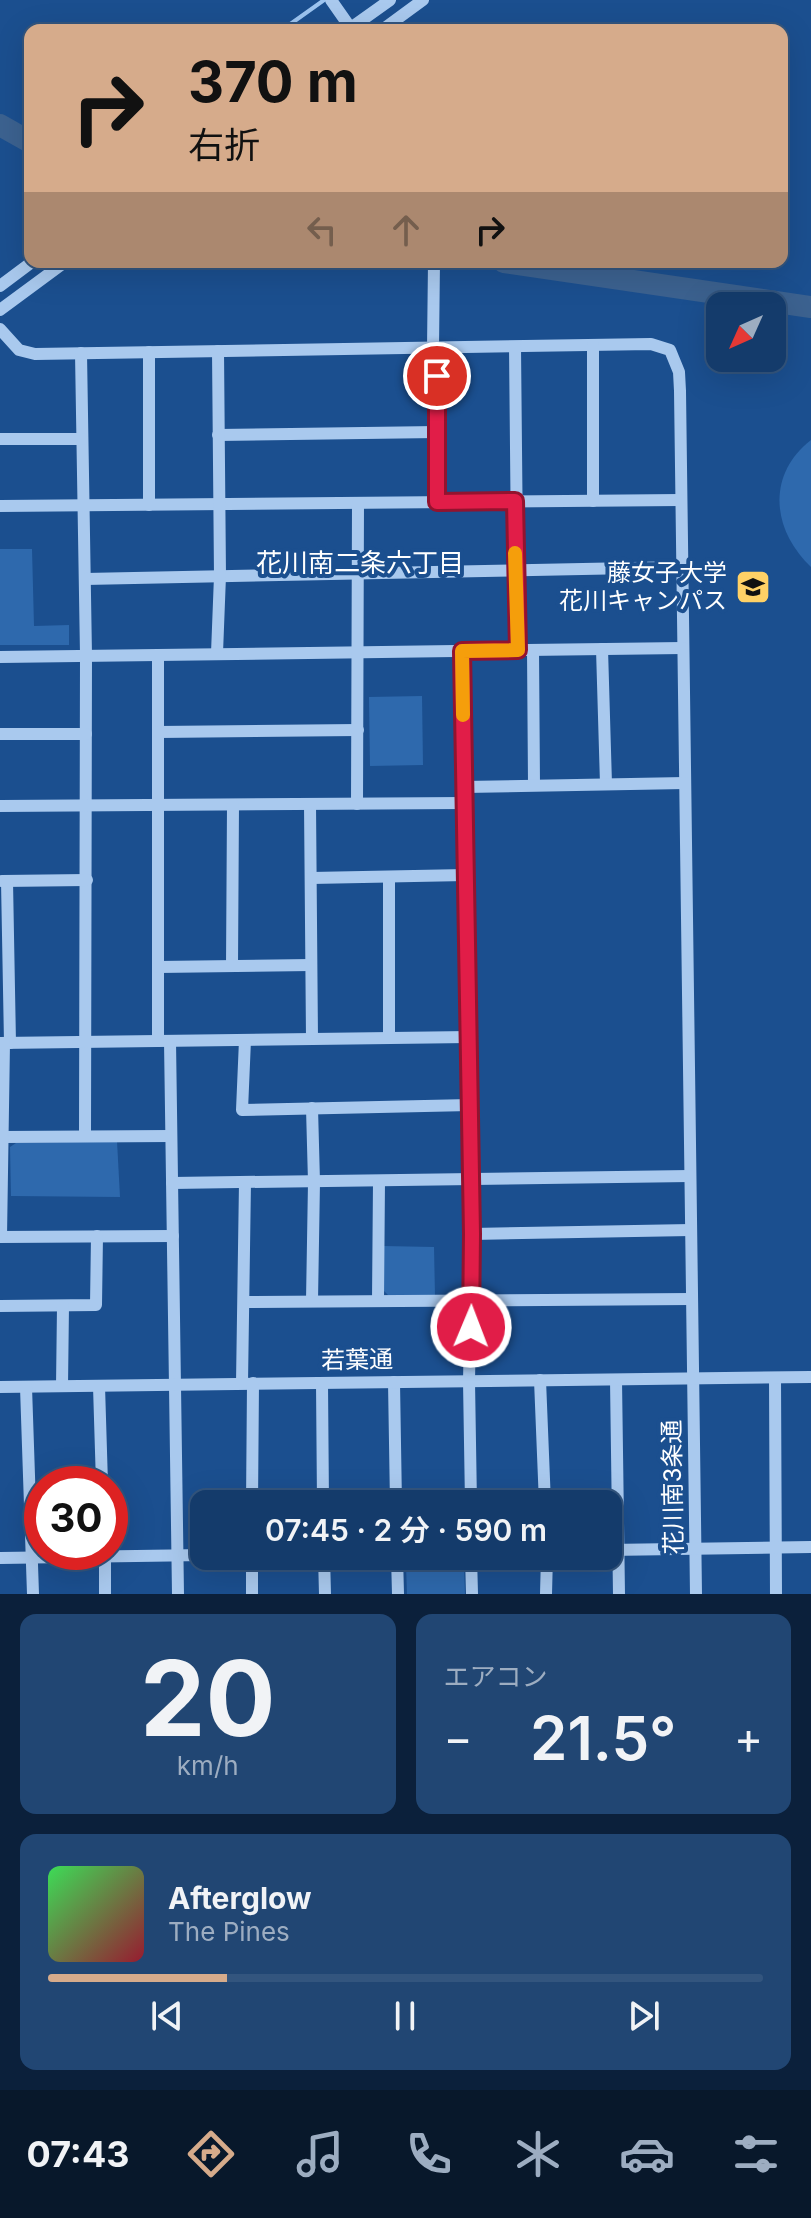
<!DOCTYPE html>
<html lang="ja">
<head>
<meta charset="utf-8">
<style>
  :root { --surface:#143b6b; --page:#214673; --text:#f1f3f6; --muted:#9dadc1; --line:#33557e; --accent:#d6ab8b }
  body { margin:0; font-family:Inter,"Noto Sans JP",sans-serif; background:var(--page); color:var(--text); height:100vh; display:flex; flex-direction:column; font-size:30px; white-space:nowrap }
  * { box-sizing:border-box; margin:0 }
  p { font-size:26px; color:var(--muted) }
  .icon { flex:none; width:44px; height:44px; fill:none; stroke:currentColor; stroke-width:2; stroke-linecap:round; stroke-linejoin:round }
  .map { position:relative; height:1594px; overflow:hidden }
  .drawer { display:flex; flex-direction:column; gap:20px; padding:20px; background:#0b203b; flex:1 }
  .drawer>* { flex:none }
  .guide { position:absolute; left:24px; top:24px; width:764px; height:244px; border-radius:16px; box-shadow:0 8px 32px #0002,0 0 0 2px var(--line); background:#d6ab8b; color:#111; overflow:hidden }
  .needle { width:52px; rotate:225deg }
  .buttons { position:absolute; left:706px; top:292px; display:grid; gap:16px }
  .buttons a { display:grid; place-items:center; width:80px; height:80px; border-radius:16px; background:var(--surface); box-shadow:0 8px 32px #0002,0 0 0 2px var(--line); font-size:40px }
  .speed { position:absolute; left:24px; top:1466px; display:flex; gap:16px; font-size:40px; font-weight:700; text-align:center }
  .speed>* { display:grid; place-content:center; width:104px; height:104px; border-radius:50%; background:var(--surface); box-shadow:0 8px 32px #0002,0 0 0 2px var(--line); line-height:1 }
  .speed .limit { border:12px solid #d22; background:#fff; color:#111 }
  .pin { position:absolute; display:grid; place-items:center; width:68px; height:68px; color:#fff; margin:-34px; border:4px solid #fff; border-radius:50%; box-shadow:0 2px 8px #0007 }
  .me { position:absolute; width:88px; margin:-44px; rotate:1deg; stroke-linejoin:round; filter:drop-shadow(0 0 6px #0008) }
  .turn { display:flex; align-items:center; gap:28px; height:168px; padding:0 32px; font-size:36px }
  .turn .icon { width:104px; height:104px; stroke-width:2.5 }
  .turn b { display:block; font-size:56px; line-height:68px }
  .lanes { display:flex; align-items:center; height:76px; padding:0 32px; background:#0003; justify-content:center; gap:40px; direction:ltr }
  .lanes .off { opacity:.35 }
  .big { font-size:60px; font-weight:600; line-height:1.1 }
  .drawer .widget { flex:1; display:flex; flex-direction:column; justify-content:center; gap:12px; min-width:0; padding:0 28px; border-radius:16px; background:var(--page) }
  .drawer .dial { align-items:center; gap:0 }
  .dial b { font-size:104px; line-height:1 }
  .song { display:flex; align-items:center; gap:24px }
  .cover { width:96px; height:96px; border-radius:12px; background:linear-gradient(135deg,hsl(130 70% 55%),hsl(350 70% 35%)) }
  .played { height:8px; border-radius:4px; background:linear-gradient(90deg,var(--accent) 25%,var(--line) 25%) }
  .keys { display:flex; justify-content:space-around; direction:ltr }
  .heat { display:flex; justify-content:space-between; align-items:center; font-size:44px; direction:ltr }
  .drawer .tiles { flex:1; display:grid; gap:20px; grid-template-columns:1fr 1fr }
  .widget:last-child { grid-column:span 2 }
  .trip { position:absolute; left:190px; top:1490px; width:432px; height:80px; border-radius:16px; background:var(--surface); box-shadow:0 8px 32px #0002,0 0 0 2px var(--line); font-weight:600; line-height:80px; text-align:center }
  .tabs { display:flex; height:128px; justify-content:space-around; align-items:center; background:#08182b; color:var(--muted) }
  .tabs .icon { width:56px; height:56px }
  .tabs .selected { color:var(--accent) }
  .tabs b { font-size:36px; color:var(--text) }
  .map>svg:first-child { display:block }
  .green { fill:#2e69ad }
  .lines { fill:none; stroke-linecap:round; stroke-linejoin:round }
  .stream { stroke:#9cc4f0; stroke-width:4 }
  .river { stroke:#3c6290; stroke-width:22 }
  .minor { stroke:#a9c9ee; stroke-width:12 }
  .route-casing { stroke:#92132f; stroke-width:20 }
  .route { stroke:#e11d48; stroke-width:14 }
  .slow { stroke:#f59e0b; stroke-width:14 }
  .labels { text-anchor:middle; stroke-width:8; stroke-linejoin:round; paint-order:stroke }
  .poi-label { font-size:24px; fill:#fff; stroke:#1b4f8f; text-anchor:end }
  .street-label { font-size:24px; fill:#fff; stroke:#1b4f8f }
  .neighbourhood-label { font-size:26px; fill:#fff; stroke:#1b4f8f }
</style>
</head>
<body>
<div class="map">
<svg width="811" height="1594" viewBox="0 0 811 1594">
  <rect width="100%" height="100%" fill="#1b4f8f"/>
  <g class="green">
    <path d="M811,440V567C772,530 766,475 811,440Z"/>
    <path d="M0,549H32L34,626L69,625V645H0Z"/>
    <path d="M422,696L423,765L370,766L369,697Z"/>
    <path d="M117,1141L120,1197L11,1196L10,1147L16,1143Z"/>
    <path d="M383,1246L434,1247L435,1296L390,1297L384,1291Z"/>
    <path d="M412,1559H459L464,1565L465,1594H407L406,1565Z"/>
  </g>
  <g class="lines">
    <path class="stream" d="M282,30L324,0"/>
    <g class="river">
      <path d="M0,125L30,142"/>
      <path d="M504,262L811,307"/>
    </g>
    <g class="minor">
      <path d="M331,0L352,30"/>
      <path d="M348,30L390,0"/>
      <path d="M382,30L423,0"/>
      <path d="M0,286L32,262"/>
      <path d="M0,310L65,262"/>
      <path d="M0,329L19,350L35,354L651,344L670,350L679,372L680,391L696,1594"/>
      <path d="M515,347L518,650"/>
      <path d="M433,348L434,262"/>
      <path d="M81,353L86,655L85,1136"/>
      <path d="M218,435L437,432"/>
      <path d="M0,439H82"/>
      <path d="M593,501V345"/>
      <path d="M437,502V348"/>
      <path d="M149,505V352"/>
      <path d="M0,506L681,500"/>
      <path d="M85,579L682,567"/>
      <path d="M602,649L606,784"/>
      <path d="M533,650L534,785"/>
      <path d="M462,651L472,1234L469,1381L471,1504"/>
      <path d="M217,653L220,576L218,351"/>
      <path d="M158,655V1041"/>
      <path d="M0,657L683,648"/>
      <path d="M158,732L358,730"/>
      <path d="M0,734H86"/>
      <path d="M464,787L685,783"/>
      <path d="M310,804L312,1039"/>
      <path d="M357,804L358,503"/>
      <path d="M0,806L465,803"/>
      <path d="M389,877V1038"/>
      <path d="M311,878L466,875"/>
      <path d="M2,881L87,880"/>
      <path d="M7,881L10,1043"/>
      <path d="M232,966L233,805"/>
      <path d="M158,967L311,965"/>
      <path d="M245,1040L242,1110L470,1105"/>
      <path d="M170,1041L178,1594"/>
      <path d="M0,1043L469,1037"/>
      <path d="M3,1137L171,1136"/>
      <path d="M172,1183L690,1176"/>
      <path d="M472,1234L691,1230"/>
      <path d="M0,1237L173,1236"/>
      <path d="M1,1237L4,1043"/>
      <path d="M378,1300L379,1181"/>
      <path d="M312,1301L314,1182L312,1108"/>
      <path d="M244,1302L692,1299"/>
      <path d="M0,1306L96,1305L97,1236"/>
      <path d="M775,1378L776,1594"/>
      <path d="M540,1380L545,1504"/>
      <path d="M616,1380L619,1594"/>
      <path d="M394,1382L396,1504"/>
      <path d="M242,1383L245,1182"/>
      <path d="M322,1383L323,1504"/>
      <path d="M62,1386L63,1306"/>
      <path d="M99,1386L102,1484"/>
      <path d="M0,1387L811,1377"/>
      <path d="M26,1387L33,1594"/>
      <path d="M252,1504L253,1383"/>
      <path d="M608,1550L811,1547"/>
      <path d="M252,1556V1594"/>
      <path d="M324,1556L325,1594"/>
      <path d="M397,1556L398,1594"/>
      <path d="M471,1556L472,1594"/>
      <path d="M0,1558L204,1555"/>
      <path d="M105,1594V1552"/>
      <path d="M546,1594L547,1556"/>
    </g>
  </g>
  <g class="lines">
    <g class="route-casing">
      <path id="route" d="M437,376V502L515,501L518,650L462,651L472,1234L471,1327"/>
    </g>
    <use href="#route" class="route"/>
    <path class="slow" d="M463,715L462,651L518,650L515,553"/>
  </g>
  <defs>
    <g id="university-square" transform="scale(1.8)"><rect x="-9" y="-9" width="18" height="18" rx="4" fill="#ffd166" stroke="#1b4f8f"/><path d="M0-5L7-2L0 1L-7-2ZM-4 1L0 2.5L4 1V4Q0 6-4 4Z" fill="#111"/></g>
  </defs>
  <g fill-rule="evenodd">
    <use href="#university-square" x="753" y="587"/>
  </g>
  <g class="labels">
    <g class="poi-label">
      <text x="727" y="581">藤女子大学<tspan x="727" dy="28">花川キャンパス</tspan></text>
    </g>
    <g class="street-label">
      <text transform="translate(357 1360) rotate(-1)" y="8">若葉通</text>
      <text transform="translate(673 1487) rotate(-91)" y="8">花川南3条通</text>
    </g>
    <g class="neighbourhood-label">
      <text x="360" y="572">花川南二条六丁目</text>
    </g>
  </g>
</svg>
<div class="buttons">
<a><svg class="needle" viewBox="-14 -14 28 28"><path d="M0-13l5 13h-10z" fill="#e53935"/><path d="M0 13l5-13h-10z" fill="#9dadc1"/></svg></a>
</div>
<div class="speed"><div class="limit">30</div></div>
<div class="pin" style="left:437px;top:376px;background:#d93025"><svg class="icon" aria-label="arrive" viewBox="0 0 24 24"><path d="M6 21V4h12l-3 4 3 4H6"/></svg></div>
<svg class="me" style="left:471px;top:1327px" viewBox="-20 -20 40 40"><circle r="17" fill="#e11d48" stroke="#fff" stroke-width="3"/><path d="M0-11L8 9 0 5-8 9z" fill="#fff"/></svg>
<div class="trip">07:45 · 2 分 · 590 m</div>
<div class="guide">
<div class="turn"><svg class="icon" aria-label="right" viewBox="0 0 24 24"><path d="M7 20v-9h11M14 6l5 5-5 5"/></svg><div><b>370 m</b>右折</div></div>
<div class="lanes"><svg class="icon off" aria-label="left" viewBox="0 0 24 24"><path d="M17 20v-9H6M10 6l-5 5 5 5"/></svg><svg class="icon off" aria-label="ahead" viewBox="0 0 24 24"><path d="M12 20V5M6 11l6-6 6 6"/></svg><svg class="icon" aria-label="right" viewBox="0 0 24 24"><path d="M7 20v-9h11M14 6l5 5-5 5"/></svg></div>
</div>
</div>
<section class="drawer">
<div class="tiles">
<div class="widget dial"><b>20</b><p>km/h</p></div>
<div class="widget"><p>エアコン</p>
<div class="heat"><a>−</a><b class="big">21.5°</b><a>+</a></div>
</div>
<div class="widget">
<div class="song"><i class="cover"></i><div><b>Afterglow</b><p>The Pines</p></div></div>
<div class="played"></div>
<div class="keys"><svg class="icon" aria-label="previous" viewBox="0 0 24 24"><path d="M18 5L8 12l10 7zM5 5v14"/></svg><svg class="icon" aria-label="pause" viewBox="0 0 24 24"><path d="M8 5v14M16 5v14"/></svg><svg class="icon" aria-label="next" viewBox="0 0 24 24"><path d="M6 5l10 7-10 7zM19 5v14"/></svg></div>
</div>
</div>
</section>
<nav class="tabs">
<b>07:43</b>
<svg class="icon selected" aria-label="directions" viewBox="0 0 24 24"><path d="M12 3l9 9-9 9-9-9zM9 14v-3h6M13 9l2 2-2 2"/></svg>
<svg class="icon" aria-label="music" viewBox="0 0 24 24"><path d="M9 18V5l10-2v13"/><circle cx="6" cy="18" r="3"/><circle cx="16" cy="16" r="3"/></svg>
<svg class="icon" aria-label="phone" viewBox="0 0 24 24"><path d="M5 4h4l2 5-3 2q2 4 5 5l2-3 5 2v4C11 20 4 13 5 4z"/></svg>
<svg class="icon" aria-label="climate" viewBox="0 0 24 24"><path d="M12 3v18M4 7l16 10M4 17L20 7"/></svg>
<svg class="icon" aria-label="car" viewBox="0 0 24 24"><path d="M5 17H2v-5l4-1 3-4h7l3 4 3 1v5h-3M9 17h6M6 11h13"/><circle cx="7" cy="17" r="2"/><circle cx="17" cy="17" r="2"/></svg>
<svg class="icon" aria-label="filters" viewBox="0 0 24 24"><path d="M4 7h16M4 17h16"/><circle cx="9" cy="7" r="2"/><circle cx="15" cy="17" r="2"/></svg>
</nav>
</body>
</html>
